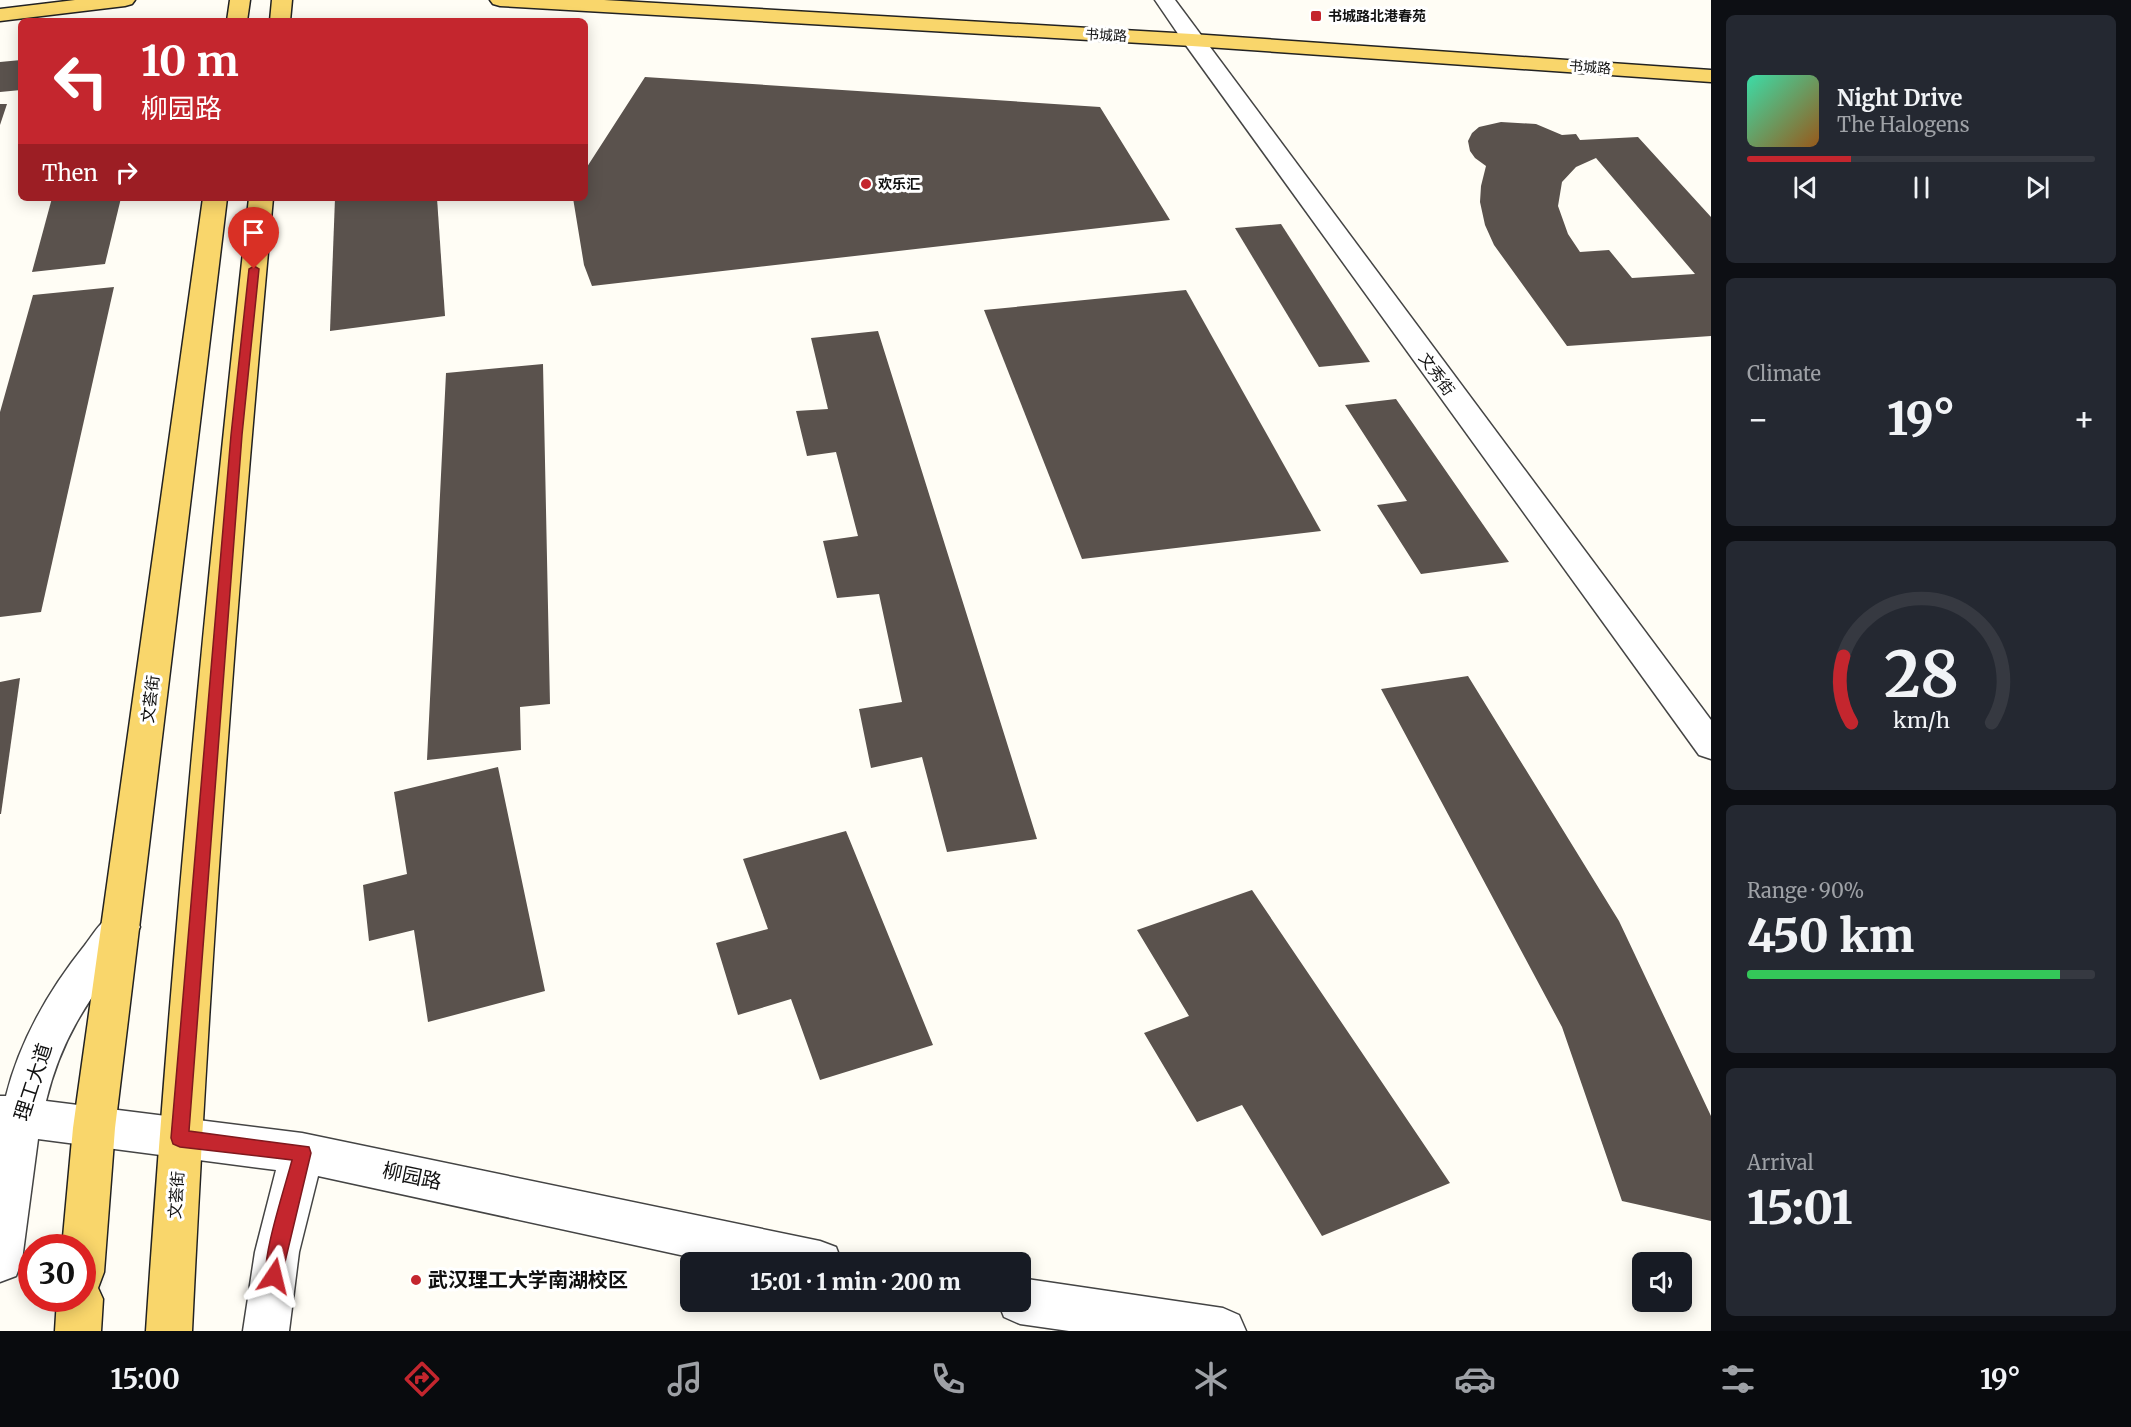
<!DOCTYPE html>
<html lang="en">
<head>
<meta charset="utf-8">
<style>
  :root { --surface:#171b24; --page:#242831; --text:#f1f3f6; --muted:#9ea1a6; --line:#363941; --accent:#c4262e }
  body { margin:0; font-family:Merriweather,"Noto Sans SC",serif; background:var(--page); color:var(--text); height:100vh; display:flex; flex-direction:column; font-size:22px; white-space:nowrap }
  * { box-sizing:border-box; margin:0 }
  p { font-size:20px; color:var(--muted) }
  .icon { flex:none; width:33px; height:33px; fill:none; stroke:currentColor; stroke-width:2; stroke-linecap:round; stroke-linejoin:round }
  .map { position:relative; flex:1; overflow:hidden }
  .side { display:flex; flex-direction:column; gap:15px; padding:15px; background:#0d0f14; width:420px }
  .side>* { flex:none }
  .hud { position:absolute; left:18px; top:18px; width:570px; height:183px; border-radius:9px; box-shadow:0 3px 15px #0003; background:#c4262e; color:#fff; overflow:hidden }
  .controls { position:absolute; left:1632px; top:1252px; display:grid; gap:12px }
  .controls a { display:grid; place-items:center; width:60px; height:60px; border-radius:9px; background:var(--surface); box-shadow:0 3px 15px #0003; font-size:30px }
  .speed { position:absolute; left:18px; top:1234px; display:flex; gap:12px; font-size:30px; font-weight:700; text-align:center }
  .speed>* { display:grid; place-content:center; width:78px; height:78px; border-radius:50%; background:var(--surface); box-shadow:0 3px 15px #0003; line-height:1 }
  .speed .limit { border:9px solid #d22; background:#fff; color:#111 }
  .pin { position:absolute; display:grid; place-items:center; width:51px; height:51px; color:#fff; margin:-62px -26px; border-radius:50% 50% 50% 0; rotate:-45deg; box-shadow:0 0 6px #0007 }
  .pin .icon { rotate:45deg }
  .me { position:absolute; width:66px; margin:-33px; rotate:10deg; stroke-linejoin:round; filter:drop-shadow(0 0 4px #0008) }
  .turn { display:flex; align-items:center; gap:21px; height:126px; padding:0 24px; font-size:27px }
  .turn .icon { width:78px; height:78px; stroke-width:2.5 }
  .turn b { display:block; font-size:42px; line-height:51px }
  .then { display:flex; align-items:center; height:57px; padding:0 24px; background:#0003; gap:12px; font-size:22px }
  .big { font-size:45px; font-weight:800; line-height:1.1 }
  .side .tile { flex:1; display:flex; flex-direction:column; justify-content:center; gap:9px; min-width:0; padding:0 21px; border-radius:9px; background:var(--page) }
  .side .dial { align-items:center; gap:0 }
  .dial svg { height:156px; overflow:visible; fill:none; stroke:var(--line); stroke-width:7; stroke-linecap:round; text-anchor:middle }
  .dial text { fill:var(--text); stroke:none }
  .song { display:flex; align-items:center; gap:18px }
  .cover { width:72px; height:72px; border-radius:9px; background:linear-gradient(135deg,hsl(160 70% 55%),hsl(30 70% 35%)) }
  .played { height:6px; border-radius:3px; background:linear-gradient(90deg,var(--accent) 30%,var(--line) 30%) }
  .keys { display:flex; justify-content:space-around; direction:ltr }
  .heat { display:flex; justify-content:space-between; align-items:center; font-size:33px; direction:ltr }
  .charge { height:9px; border-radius:4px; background:linear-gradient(90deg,#34c759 90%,var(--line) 0) }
  .trip { position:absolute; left:680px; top:1252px; width:351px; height:60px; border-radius:9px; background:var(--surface); box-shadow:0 3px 15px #0003; font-weight:800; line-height:60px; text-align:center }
  .menu { display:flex; height:96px; justify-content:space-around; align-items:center; background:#090b0e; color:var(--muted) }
  .menu .icon { width:42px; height:42px }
  .menu .on { color:var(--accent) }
  .menu b { font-size:27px; color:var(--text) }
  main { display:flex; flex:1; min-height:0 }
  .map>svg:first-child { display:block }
  .building { fill:#5a524d; fill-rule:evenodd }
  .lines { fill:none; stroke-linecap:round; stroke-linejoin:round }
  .minor-casing { stroke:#444; stroke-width:3 }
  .major-casing { stroke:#222; stroke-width:3 }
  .minor { fill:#fff; fill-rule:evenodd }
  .major { fill:#f9d66b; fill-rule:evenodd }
  .route { fill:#c4262e; stroke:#7f191e; stroke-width:1.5 }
  .poi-dot { fill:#c4262e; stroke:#fff; stroke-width:2 }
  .labels { text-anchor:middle; stroke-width:6; stroke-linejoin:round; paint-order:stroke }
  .far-poi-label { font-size:14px; font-weight:bold; fill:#111; stroke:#fff; text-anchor:start }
  .far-street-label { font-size:14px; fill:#111; stroke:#fff }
  .street-label { font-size:16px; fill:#111; stroke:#fff }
  .near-street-label { font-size:20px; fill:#111; stroke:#fff }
  .near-poi-label { font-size:20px; font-weight:bold; fill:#111; stroke:#fff; text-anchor:start }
</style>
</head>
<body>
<main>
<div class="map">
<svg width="1711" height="1331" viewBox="0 0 1711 1331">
  <rect width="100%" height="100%" fill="#fffdf5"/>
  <g class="building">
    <path d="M21,60V90L0,92V62Z"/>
    <path d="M645,77L1100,107L1170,220L592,286L584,265L573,198H585V170Z"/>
    <path d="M0,104H7L0,125Z"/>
    <path d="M1501,122L1536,124L1562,135L1576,134L1580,140L1638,137L1711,217V336L1567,346L1494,245L1485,225L1480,202L1481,186L1486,166L1475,158L1470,151L1468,141L1472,133L1479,127ZM1596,158L1695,274L1632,278L1609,250L1580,252L1568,234L1558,206L1562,182L1576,167Z"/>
    <path d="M52,198H121L105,264L32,272Z"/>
    <path d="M335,198H437L445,316L330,331Z"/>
    <path d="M1281,224L1370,362L1319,367L1235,228Z"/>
    <path d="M114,287L41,612L0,617V412L33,295Z"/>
    <path d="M1186,290L1321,531L1082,559L984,310Z"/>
    <path d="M878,331L1037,839L947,852L922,757L871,768L859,709L902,702L879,594L837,598L823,541L858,536L836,452L807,456L796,411L828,409L811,338Z"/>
    <path d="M543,364L550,704L520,707L521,750L427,760L446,373Z"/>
    <path d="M1396,399L1509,562L1421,574L1377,505L1407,501L1345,405Z"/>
    <path d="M1468,676L1619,921L1711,1116V1221L1622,1201L1562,1027L1381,689Z"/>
    <path d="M20,678L1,814H0V682Z"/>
    <path d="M498,767L545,991L428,1022L414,930L369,941L363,885L407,874L394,792Z"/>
    <path d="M846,831L933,1045L820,1080L791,999L738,1015L716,943L768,929L743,859Z"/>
    <path d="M1252,890L1450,1183L1322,1236L1242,1105L1197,1122L1144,1033L1189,1016L1137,930Z"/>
  </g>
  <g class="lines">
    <g class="minor-casing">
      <g id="minor">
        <path d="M1155,0H1175L1711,720V759L1699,755L1185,44Z"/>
        <path d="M121,911L134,916L140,927L134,938C93,995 63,1031 46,1101L302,1133L820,1241L836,1247L842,1263H717L318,1176L299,1252L289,1331H243L255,1252L276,1170L38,1139L22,1260L16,1276L0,1282V1096H6C20,1040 49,990 85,945C97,929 102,918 121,911Z"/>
        <path d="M1020,1278L1223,1308L1239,1315L1246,1331H1069L1020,1324L1004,1317L998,1302H1020Z"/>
      </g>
    </g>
    <g class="major-casing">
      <g id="major">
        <path d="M75,0H135L132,4L125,6L0,21V9Z"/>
        <path d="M230,0H250L247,21H227Z"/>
        <path d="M272,0H292L290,21H270Z"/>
        <path d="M490,0H604L1192,34L1711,70V82L1192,46L500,6L493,4Z"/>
        <path d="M203,198H227L115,1128L104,1272L98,1288L103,1299L101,1331H55L57,1299H82V1248H62L73,1128Z"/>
        <path d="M249,198H273C238,575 210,953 192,1331H146C171,953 207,575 249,198Z"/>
      </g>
    </g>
    <use href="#minor" class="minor"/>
    <use href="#major" class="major"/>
  </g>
  <path class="route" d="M254,266L259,269L242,435L189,1131L309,1147L311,1153L280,1283L274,1285L267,1283C259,1264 286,1184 292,1160L180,1147L173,1144L171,1138L231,435L249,269Z"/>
  <g class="poi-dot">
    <rect x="1310" y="10" width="12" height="12" rx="3"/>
    <circle cx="866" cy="184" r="6"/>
    <circle cx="416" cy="1280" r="6"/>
  </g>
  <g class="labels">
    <g class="far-poi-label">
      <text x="1328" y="21">书城路北港春苑</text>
      <text x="878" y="189">欢乐汇</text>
    </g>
    <g class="far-street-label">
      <text transform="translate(1106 35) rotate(3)" y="5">书城路</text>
      <text transform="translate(1590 67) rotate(4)" y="5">书城路</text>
    </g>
    <g class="street-label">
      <text transform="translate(1437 374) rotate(54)" y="6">文秀街</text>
      <text transform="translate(150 699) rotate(-83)" y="6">文荟街</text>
      <text transform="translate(176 1195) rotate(-86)" y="6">文荟街</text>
    </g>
    <g class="near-street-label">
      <text transform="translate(33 1082) rotate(-72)" y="7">理工大道</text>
      <text transform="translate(412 1176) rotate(12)" y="7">柳园路</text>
    </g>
    <g class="near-poi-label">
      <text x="428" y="1287">武汉理工大学南湖校区</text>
    </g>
  </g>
</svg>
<div class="controls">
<a><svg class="icon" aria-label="sound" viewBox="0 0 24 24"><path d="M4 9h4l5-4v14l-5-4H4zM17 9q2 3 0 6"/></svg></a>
</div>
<div class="speed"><div class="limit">30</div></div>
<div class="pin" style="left:254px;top:269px;background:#d93025"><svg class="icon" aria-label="arrive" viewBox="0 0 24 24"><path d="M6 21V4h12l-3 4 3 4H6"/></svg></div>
<svg class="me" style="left:274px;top:1276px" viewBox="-20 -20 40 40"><path d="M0-17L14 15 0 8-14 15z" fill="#c4262e" stroke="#fff" stroke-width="4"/></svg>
<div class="trip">15:01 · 1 min · 200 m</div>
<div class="hud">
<div class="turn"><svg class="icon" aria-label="left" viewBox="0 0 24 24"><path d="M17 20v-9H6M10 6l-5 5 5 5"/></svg><div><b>10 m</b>柳园路</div></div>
<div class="then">Then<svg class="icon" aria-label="right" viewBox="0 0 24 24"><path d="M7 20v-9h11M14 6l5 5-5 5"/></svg></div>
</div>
</div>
<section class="side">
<div class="tile">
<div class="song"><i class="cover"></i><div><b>Night Drive</b><p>The Halogens</p></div></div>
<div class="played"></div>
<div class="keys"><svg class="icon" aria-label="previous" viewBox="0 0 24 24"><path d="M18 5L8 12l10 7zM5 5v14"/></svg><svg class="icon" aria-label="pause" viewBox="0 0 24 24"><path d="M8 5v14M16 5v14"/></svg><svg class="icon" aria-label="next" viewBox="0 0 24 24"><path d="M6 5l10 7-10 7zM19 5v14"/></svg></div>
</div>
<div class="tile"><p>Climate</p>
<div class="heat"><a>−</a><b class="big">19°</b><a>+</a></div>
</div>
<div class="tile dial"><svg viewBox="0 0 100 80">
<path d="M14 69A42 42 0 1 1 86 69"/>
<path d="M14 69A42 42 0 0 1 10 35" stroke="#c4262e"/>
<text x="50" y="56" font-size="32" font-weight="700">28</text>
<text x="50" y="72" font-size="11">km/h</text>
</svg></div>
<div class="tile"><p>Range · 90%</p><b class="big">450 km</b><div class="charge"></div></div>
<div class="tile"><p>Arrival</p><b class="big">15:01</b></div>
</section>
</main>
<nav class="menu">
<b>15:00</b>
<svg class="icon on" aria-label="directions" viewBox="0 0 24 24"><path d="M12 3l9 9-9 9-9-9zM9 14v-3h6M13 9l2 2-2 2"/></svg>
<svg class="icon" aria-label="music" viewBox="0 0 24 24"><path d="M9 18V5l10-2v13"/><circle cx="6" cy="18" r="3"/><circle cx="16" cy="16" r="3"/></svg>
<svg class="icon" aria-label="phone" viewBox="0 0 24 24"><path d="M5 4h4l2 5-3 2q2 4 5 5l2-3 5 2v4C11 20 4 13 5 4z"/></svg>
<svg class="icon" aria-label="climate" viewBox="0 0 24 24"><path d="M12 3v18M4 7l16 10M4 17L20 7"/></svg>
<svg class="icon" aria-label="car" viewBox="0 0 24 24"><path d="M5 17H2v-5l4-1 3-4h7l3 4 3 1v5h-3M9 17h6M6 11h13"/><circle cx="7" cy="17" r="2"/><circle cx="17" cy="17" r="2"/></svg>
<svg class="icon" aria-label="filters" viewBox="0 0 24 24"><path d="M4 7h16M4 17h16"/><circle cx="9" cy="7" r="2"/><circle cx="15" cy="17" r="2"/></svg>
<b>19°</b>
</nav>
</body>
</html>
